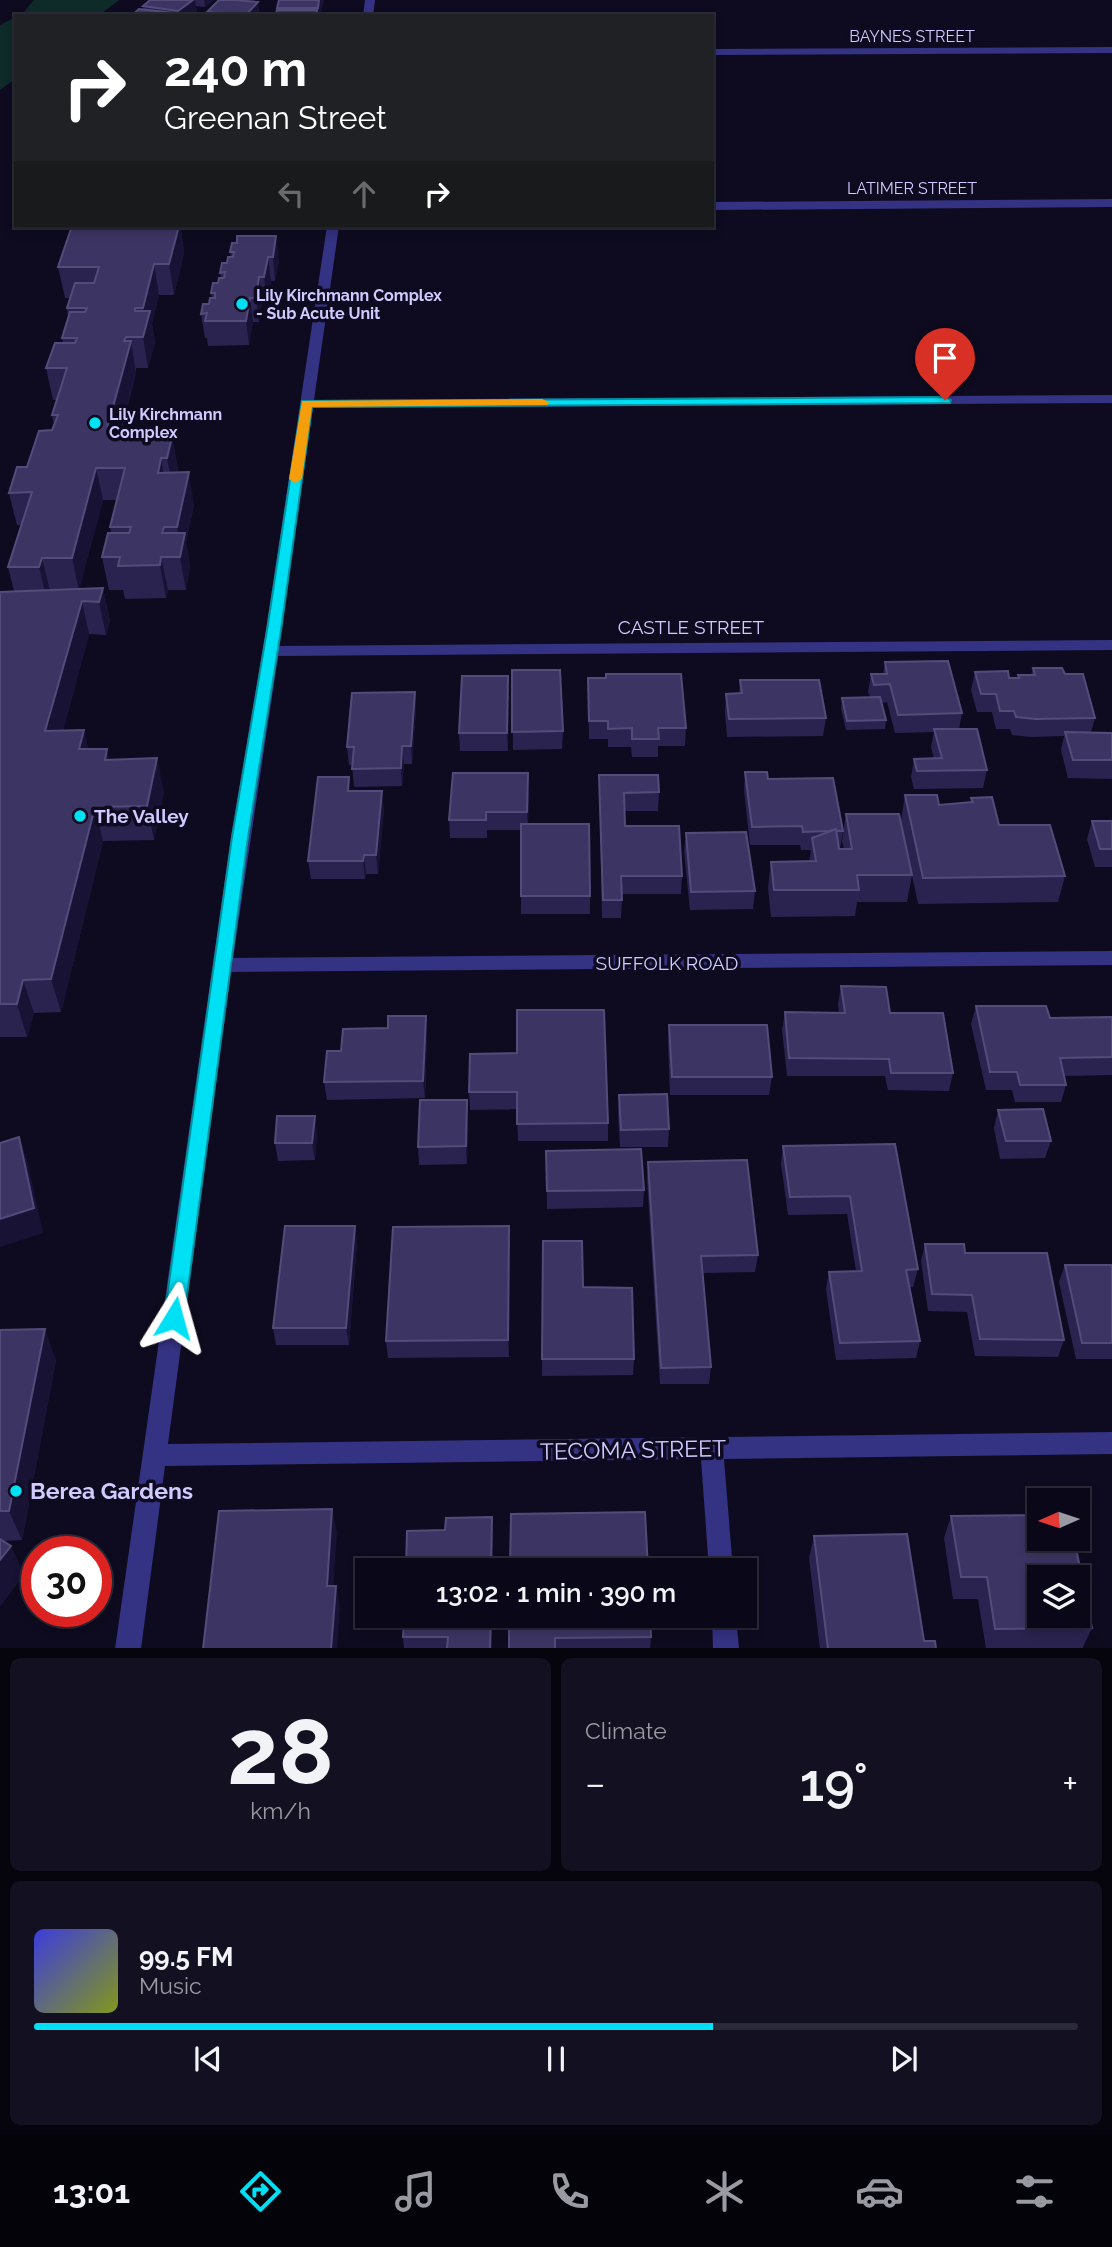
<!DOCTYPE html>
<html lang="en">
<head>
<meta charset="utf-8">
<style>
  :root { --surface:#0a0818; --page:#131121; --text:#f1f3f6; --muted:#999aa2; --line:#2a2937; --accent:#00e0f5 }
  body { margin:0; font-family:Raleway,sans-serif; background:var(--page); color:var(--text); height:100vh; display:flex; flex-direction:column; font-size:26px; white-space:nowrap }
  * { box-sizing:border-box; margin:0 }
  p { font-size:23px; color:var(--muted) }
  .icon { flex:none; width:38px; height:38px; fill:none; stroke:currentColor; stroke-width:2; stroke-linecap:round; stroke-linejoin:round }
  .map { position:relative; height:1648px; overflow:hidden }
  .sheet { display:flex; flex-direction:column; gap:10px; padding:10px; background:#06040d; flex:1 }
  .sheet>* { flex:none }
  .banner { position:absolute; left:14px; top:14px; width:700px; height:214px; border-radius:0px; box-shadow:0 4px 10px #0003,0 0 0 2px var(--line); background:#202124; color:#fff; overflow:hidden }
  .needle { width:46px; rotate:267deg }
  .controls { position:absolute; left:1027px; top:1488px; display:grid; gap:14px }
  .controls a { display:grid; place-items:center; width:63px; height:63px; border-radius:0px; background:var(--surface); box-shadow:0 4px 10px #0003,0 0 0 2px var(--line); font-size:35px }
  .speed { position:absolute; left:21px; top:1536px; display:flex; gap:14px; font-size:35px; font-weight:700; text-align:center }
  .speed>* { display:grid; place-content:center; width:91px; height:91px; border-radius:50%; background:var(--surface); box-shadow:0 4px 10px #0003,0 0 0 2px var(--line); line-height:1 }
  .speed .limit { border:10px solid #d22; background:#fff; color:#111 }
  .pin { position:absolute; display:grid; place-items:center; width:60px; height:60px; color:#fff; margin:-72px -30px; border-radius:50% 50% 50% 0; rotate:-45deg; box-shadow:0 0 7px #0007 }
  .pin .icon { rotate:45deg }
  .me { position:absolute; width:77px; margin:-38px; rotate:8deg; stroke-linejoin:round; filter:drop-shadow(0 0 5px #0008) }
  .turn { display:flex; align-items:center; gap:24px; height:147px; padding:0 35px; font-size:32px }
  .turn .icon { width:91px; height:91px; stroke-width:2.5 }
  .turn b { display:block; font-size:49px; line-height:60px }
  .lanes { display:flex; align-items:center; height:66px; padding:0 35px; background:#0003; justify-content:center; gap:35px; direction:ltr }
  .lanes .off { opacity:.35 }
  .big { font-size:52px; font-weight:600; line-height:1.1 }
  .sheet .card { flex:1; display:flex; flex-direction:column; justify-content:center; gap:10px; min-width:0; padding:0 24px; border-radius:10px; background:var(--page) }
  .sheet .dial { align-items:center; gap:0 }
  .dial b { font-size:91px; line-height:1 }
  .song { display:flex; align-items:center; gap:21px }
  .cover { width:84px; height:84px; border-radius:10px; background:linear-gradient(135deg,hsl(240 70% 55%),hsl(70 70% 35%)) }
  .played { height:7px; border-radius:4px; background:linear-gradient(90deg,var(--accent) 65%,var(--line) 65%) }
  .keys { display:flex; justify-content:space-around; direction:ltr }
  .heat { display:flex; justify-content:space-between; align-items:center; font-size:38px; direction:ltr }
  .sheet .tiles { flex:1; display:grid; gap:10px; grid-template-columns:1fr 1fr }
  .card:last-child { grid-column:span 2 }
  .trip { position:absolute; left:355px; top:1558px; width:402px; height:70px; border-radius:0px; background:var(--surface); box-shadow:0 4px 10px #0003,0 0 0 2px var(--line); font-weight:600; line-height:70px; text-align:center }
  .tabs { display:flex; height:112px; justify-content:space-around; align-items:center; background:#04030a; color:var(--muted) }
  .tabs .icon { width:49px; height:49px }
  .tabs .on { color:var(--accent) }
  .tabs b { font-size:32px; color:var(--text) }
  .map>svg:first-child { display:block }
  .green { fill:#0e2b29 }
  .lines { fill:none; stroke-linecap:round; stroke-linejoin:round }
  .minor { fill:#343283; fill-rule:evenodd }
  .wall { fill:#2a2350 }
  .shaded-wall { fill:#181235 }
  .building { fill:#3c3563; stroke:#534c7b; stroke-width:2; fill-rule:evenodd }
  .route { fill:#00e0f5; stroke:#00929f; stroke-width:2 }
  .slow { fill:#f59e0b }
  .poi-dot { fill:#00e0f5; stroke:#0e0b20; stroke-width:2.5 }
  .labels { text-anchor:middle; stroke-width:7; stroke-linejoin:round; paint-order:stroke }
  .far-street-label { font-size:16px; fill:#d0caff; stroke:#0e0b20 }
  .far-poi-label { font-size:16px; font-weight:bold; fill:#d0caff; stroke:#0e0b20; text-anchor:start }
  .street-label { font-size:19px; fill:#d0caff; stroke:#0e0b20 }
  .poi-label { font-size:19px; font-weight:bold; fill:#d0caff; stroke:#0e0b20; text-anchor:start }
  .near-street-label { font-size:23px; fill:#d0caff; stroke:#0e0b20 }
  .near-poi-label { font-size:23px; font-weight:bold; fill:#d0caff; stroke:#0e0b20; text-anchor:start }
</style>
</head>
<body>
<div class="map">
<svg width="1112" height="1649" viewBox="0 0 1112 1649">
  <rect width="100%" height="100%" fill="#0e0b20"/>
  <g class="green">
    <path d="M34,0H119L98,16H17L24,12Z"/>
    <path d="M16,17V78L0,90V25Z"/>
  </g>
  <g class="lines">
    <g class="minor">
      <path d="M365,0H375L373,16H363Z"/>
      <path d="M1112,47V53L712,55V49Z"/>
      <path d="M1112,199V207L712,210V202Z"/>
      <path d="M327,226H339L314,400L1112,395V403L313,408L279,646L1112,640V650L278,656L233,958L1112,951V965L231,972L168,1444L1112,1432V1454L724,1459L733,1570H709L701,1459L165,1466L141,1649H115L231,837L266,630Z"/>
      <path d="M712,1615H736L739,1649H713Z"/>
    </g>
  </g>
  <g class="wall">
    <path d="M150,0H214L205,7L196,6L197,13L194,16H131L143,9V6Z"/>
    <path d="M324,0L320,16H275L277,8Z"/>
    <path d="M258,2L259,16H207V12Z"/>
    <path d="M72,226H194L193,230H181L184,253L174,295H159L152,324L155,342L148,368H136V373L122,429L172,437L178,469L177,472L194,505L186,542L190,566L186,590H168L166,598L125,599L123,590H109L102,557L111,533L110,527L116,500H103L79,589L103,588L110,621L106,635L89,634L63,731L89,749L110,760L164,792L154,840L103,841L61,1012L34,1013L27,1037H0V592L14,591L8,567L21,525H17L9,493L52,430L54,425L52,415L56,400H53L46,368L63,343L62,338L68,317L67,308L70,298H65L58,267Z"/>
    <path d="M232,243L279,260L275,281H271L267,301H262L259,322H253L249,345L208,346L207,338H205L201,314L209,304L212,298L211,293L221,278L220,273L231,257L230,252Z"/>
    <path d="M885,662L962,713L959,729L987,770L983,788L914,789L911,777L914,759H934L931,747L934,732L895,733L887,702L882,703L886,720L885,729L846,730L841,708L842,698L870,697L868,692L871,674H883Z"/>
    <path d="M1033,668L1065,674L1095,718L1091,732L1112,733V779L1068,778L1061,750L1064,736L1031,737L1012,735L1010,729H996L992,712H977L971,690L975,672L1009,678H1018V675H1031Z"/>
    <path d="M512,670L563,731L562,749L513,750Z"/>
    <path d="M508,676V751H460L459,733Z"/>
    <path d="M588,678L686,728L685,746H658V757H632L631,747H608V739H589Z"/>
    <path d="M740,680L826,718L823,736L727,737L725,712L726,694L739,693Z"/>
    <path d="M415,692L416,710L412,764H404L402,786L354,787L352,765H349L347,747Z"/>
    <path d="M745,772L768,779L843,831L840,849H844L842,841L846,814L901,821L905,795L939,805L970,802L971,798L999,825L1065,876L1058,902L918,904L912,875L907,902H857L855,916L771,917L768,888L771,862H809L811,850H801L800,845H750L744,790Z"/>
    <path d="M599,775L659,792L658,811H624L625,826L682,876L681,894H622L621,918H602Z"/>
    <path d="M351,791L384,809L378,874H366L365,879H311L308,861Z"/>
    <path d="M529,791L528,824L590,896V914H521V830H487V838H450L449,820Z"/>
    <path d="M1092,821H1112V867H1095L1087,839Z"/>
    <path d="M686,833L755,891L753,909L690,910L684,852Z"/>
    <path d="M841,986L890,1013L953,1073L949,1091L888,1090L885,1076H787L782,1030L785,1012L839,1013L838,1004Z"/>
    <path d="M976,1006L1050,1018L1112,1017V1075L1064,1076L1066,1085L1061,1102H1015L1012,1090H986L971,1024Z"/>
    <path d="M426,1016L427,1033L425,1098L327,1100L324,1082L341,1051L388,1028Z"/>
    <path d="M669,1025L772,1077L769,1095H670L668,1043Z"/>
    <path d="M470,1054L608,1123V1141H518L517,1109L470,1110L469,1092Z"/>
    <path d="M619,1095L669,1129L668,1147H620L618,1113Z"/>
    <path d="M467,1100L468,1117L467,1164L419,1165L418,1147Z"/>
    <path d="M998,1110L1051,1141L1045,1158L1000,1159L994,1128Z"/>
    <path d="M317,1133L315,1160L278,1161L275,1143Z"/>
    <path d="M895,1144L918,1269L913,1287H910L920,1341L916,1358L836,1360L826,1289L829,1272L856,1271L847,1214L788,1215L781,1164L783,1146Z"/>
    <path d="M546,1151L644,1190L643,1207L547,1209Z"/>
    <path d="M648,1162L758,1255L755,1272L703,1273L711,1367L709,1384H660L647,1179Z"/>
    <path d="M355,1226L357,1243L349,1345H276L273,1328Z"/>
    <path d="M509,1226V1357L388,1358L386,1341Z"/>
    <path d="M543,1241L583,1287L634,1359L633,1375L542,1376Z"/>
    <path d="M925,1244L965,1253L1064,1340L1058,1357L975,1356L967,1312L928,1311L921,1261Z"/>
    <path d="M1065,1265H1112V1359H1076L1059,1282Z"/>
    <path d="M0,1330L56,1360L22,1540L3,1541L24,1574L0,1606Z"/>
    <path d="M951,1516L1092,1628L1082,1649H986L978,1599H953L944,1538Z"/>
    <path d="M814,1536L924,1641L936,1649H820L809,1558Z"/>
    <path d="M404,1615H492V1649H404L403,1637Z"/>
    <path d="M509,1615L651,1637L650,1649H509Z"/>
  </g>
  <g class="shaded-wall">
    <path d="M193,0H195L197,13L194,16H179L178,11Z"/>
    <path d="M204,0H214L205,7Z"/>
    <path d="M319,0H324L320,16H318V8Z"/>
    <path d="M258,2L259,16H245Z"/>
    <path d="M179,226H180L184,253L174,295L169,264Z"/>
    <path d="M276,236L279,260L275,281L273,257Z"/>
    <path d="M268,257L271,281L267,301L264,277Z"/>
    <path d="M154,264L159,295L152,324L155,342L148,368L143,337L146,326L143,308Z"/>
    <path d="M259,277L262,301L259,322L256,298Z"/>
    <path d="M250,298L253,322L249,345L246,321Z"/>
    <path d="M126,337L128,351L131,341L136,373L113,461L107,429Z"/>
    <path d="M167,429L170,446L172,437L178,469L173,490L167,458L165,437Z"/>
    <path d="M161,458L166,490L158,473Z"/>
    <path d="M96,468L103,500L79,591L72,558Z"/>
    <path d="M189,472L194,505L186,542L190,566L186,590L180,557L181,551L177,527Z"/>
    <path d="M161,557L168,590L166,598L160,565Z"/>
    <path d="M42,558L50,591L47,600L39,567Z"/>
    <path d="M103,588L110,621L106,635L99,602Z"/>
    <path d="M82,601L89,634L54,765L45,731Z"/>
    <path d="M508,676L509,694L508,751L507,733Z"/>
    <path d="M415,692L416,710L412,764L411,746Z"/>
    <path d="M84,730L92,764L79,749Z"/>
    <path d="M402,746L404,764L402,786L401,768Z"/>
    <path d="M107,749L115,782L105,760Z"/>
    <path d="M157,758L164,792L154,840L147,806Z"/>
    <path d="M528,773L529,791L527,830V812Z"/>
    <path d="M382,791L384,809L378,874L376,855Z"/>
    <path d="M95,807L103,841L61,1012L51,979Z"/>
    <path d="M364,855L366,874L365,879L363,861Z"/>
    <path d="M23,980L34,1013L27,1037L17,1004Z"/>
    <path d="M426,1016L427,1033L425,1098L423,1081Z"/>
    <path d="M467,1100L468,1117L467,1164L466,1146Z"/>
    <path d="M315,1116L317,1133L315,1160L312,1143Z"/>
    <path d="M19,1137L28,1163L43,1233L0,1247V1219Z"/>
    <path d="M355,1226L357,1243L349,1345L346,1328Z"/>
    <path d="M509,1226L510,1244L509,1357L508,1340Z"/>
    <path d="M45,1329L56,1360L22,1540L9,1511Z"/>
    <path d="M332,1509L337,1532L332,1608L327,1586Z"/>
    <path d="M492,1517L493,1540V1570H491Z"/>
    <path d="M11,1546L24,1574L0,1606V1560Z"/>
    <path d="M336,1586L340,1608L337,1649H331Z"/>
    <path d="M491,1615H492V1649H490Z"/>
  </g>
  <g class="building">
    <path d="M150,0H193L178,11L143,6Z"/>
    <path d="M219,0H235L258,2L245,16H217L220,13L207,12Z"/>
    <path d="M279,0H319L318,8H277Z"/>
    <path d="M139,9L174,13L171,16H131Z"/>
    <path d="M277,10H317L316,16H275Z"/>
    <path d="M72,226H179L169,264H154L143,308H135V311H150L143,337H126L124,341H131L107,429H167L165,437H172L167,458H161L158,473L189,472L177,527H164L162,533H185L180,557H161L160,565L118,566L120,557H102L108,533H129L131,527H110L125,468H96L72,558H42L39,567H8L32,492L9,493L17,467H27L39,431L52,430L58,415H52L67,368H46L55,343H75L77,338H62L70,312H85L87,308H67L75,283H94L99,267H58Z"/>
    <path d="M237,236H276L273,257H268L264,277H259L256,298H250L246,321H205L207,313L201,314L203,304H209L210,298H215V293H211L213,283H218L219,278H224L225,272L220,273L222,263H227L228,257H233L234,252H230L232,243H237Z"/>
    <path d="M103,588L99,602L82,601L45,731L84,730L79,749H107L105,760L157,758L147,806L95,807L51,979L23,980L17,1004H0V592Z"/>
    <path d="M948,661L962,713L898,715L890,684L874,685L871,674H887L885,662Z"/>
    <path d="M1033,668H1062L1065,674H1083L1095,718L1035,719L1016,717L1014,711H1000L996,694H981L975,672L1008,671L1009,678H1019L1018,675H1035Z"/>
    <path d="M512,670H560L563,731L512,732Z"/>
    <path d="M606,674H681L686,728H658L659,739H632V728L608,729V721H589L588,678H606Z"/>
    <path d="M462,676H508L507,733H459Z"/>
    <path d="M740,680H819L826,718L729,719L726,694L742,693Z"/>
    <path d="M415,692L411,746H402L401,768L352,769L354,747H347L352,693Z"/>
    <path d="M880,697L886,720L847,721L842,698Z"/>
    <path d="M934,729H977L987,770L917,771L914,759L942,758Z"/>
    <path d="M1065,732L1112,733V760H1073Z"/>
    <path d="M745,772H767L768,779L833,778L843,831H836V829L829,831L803,832L802,826L752,827Z"/>
    <path d="M453,773H528L527,812H486V820H449Z"/>
    <path d="M599,775H658L659,792L624,793L625,826H679L682,876H621L622,900H603Z"/>
    <path d="M318,777H349L348,791H382L376,855H364L363,861H308Z"/>
    <path d="M905,795H937L939,805L973,802L971,798L992,797L999,825H1050L1065,876L923,878Z"/>
    <path d="M846,814H899L912,875H857L859,890H774L771,862L816,861L812,838L836,829L839,849H852Z"/>
    <path d="M1092,821H1112V849H1100Z"/>
    <path d="M521,824H589L590,896H521Z"/>
    <path d="M746,832L755,891L691,892L686,833Z"/>
    <path d="M841,986L886,987L890,1013H943L953,1073H891L889,1059L789,1058L785,1012L845,1013Z"/>
    <path d="M976,1006H1046L1050,1018L1112,1017V1057L1060,1058L1066,1085H1020L1017,1072H990Z"/>
    <path d="M517,1010H604L608,1123L517,1124V1092H469L470,1054L517,1053Z"/>
    <path d="M388,1016H426L423,1081L324,1082L327,1051H341L343,1029L388,1028Z"/>
    <path d="M669,1025H767L772,1077H672Z"/>
    <path d="M667,1094L669,1129L621,1130L619,1095Z"/>
    <path d="M420,1100H467L466,1146L418,1147Z"/>
    <path d="M1043,1109L1051,1141H1006L998,1110Z"/>
    <path d="M277,1116H315L312,1143H275Z"/>
    <path d="M19,1137L34,1208L0,1219V1143Z"/>
    <path d="M895,1144L918,1269L906,1270L920,1341L840,1343L829,1272L862,1271L850,1196L790,1197L783,1146Z"/>
    <path d="M641,1149L644,1190L547,1191L546,1151Z"/>
    <path d="M747,1160L758,1255L701,1256L711,1367L661,1368L648,1162Z"/>
    <path d="M285,1226H355L346,1328H273Z"/>
    <path d="M509,1226L508,1340L386,1341L393,1227Z"/>
    <path d="M543,1241H582L583,1287L632,1288L634,1359H542Z"/>
    <path d="M925,1244H964L965,1253H1047L1064,1340L980,1339L972,1295L932,1294Z"/>
    <path d="M1065,1265H1112V1343H1082Z"/>
    <path d="M45,1329L9,1511H0V1330Z"/>
    <path d="M332,1509L327,1586H336L331,1649H203L219,1511Z"/>
    <path d="M645,1512L648,1570H510L511,1514Z"/>
    <path d="M1040,1515V1538H1074L1092,1628L995,1629L987,1577H961L951,1516ZM1040,1577H1078V1615H1040Z"/>
    <path d="M492,1517L491,1570H406L407,1531L445,1530L446,1518Z"/>
    <path d="M907,1534L924,1641H935L936,1649H828L814,1536Z"/>
    <path d="M0,1539L11,1546L0,1560Z"/>
    <path d="M404,1615H491L490,1649H447L448,1637H403Z"/>
    <path d="M509,1615H650L651,1637L555,1638V1649H509Z"/>
  </g>
  <path class="route" d="M945,397L951,400L950,403L312,407L281,630L248,837L184,1318L181,1324L174,1327L167,1324L164,1318L232,837L267,630L302,401Z"/>
  <path class="slow" d="M542,399L549,402L547,405L312,407L302,479L295,483L289,479L302,401Z"/>
  <g class="poi-dot">
    <circle cx="242" cy="304" r="7"/>
    <circle cx="95" cy="423" r="7"/>
    <circle cx="80" cy="816" r="7"/>
    <circle cx="16" cy="1491" r="7"/>
  </g>
  <g class="labels">
    <g class="far-street-label">
      <text x="912" y="42">BAYNES STREET</text>
      <text x="912" y="194">LATIMER STREET</text>
    </g>
    <g class="far-poi-label">
      <text x="256" y="301">Lily Kirchmann Complex<tspan x="256" dy="18">- Sub Acute Unit</tspan></text>
      <text x="109" y="420">Lily Kirchmann<tspan x="109" dy="18">Complex</tspan></text>
    </g>
    <g class="street-label">
      <text x="691" y="634">CASTLE STREET</text>
      <text x="667" y="970">SUFFOLK ROAD</text>
    </g>
    <g class="poi-label">
      <text x="94" y="823">The Valley</text>
    </g>
    <g class="near-street-label">
      <text transform="translate(633 1450) rotate(-1)" y="8">TECOMA STREET</text>
    </g>
    <g class="near-poi-label">
      <text x="30" y="1499">Berea Gardens</text>
    </g>
  </g>
</svg>
<div class="controls">
<a><svg class="needle" viewBox="-14 -14 28 28"><path d="M0-13l5 13h-10z" fill="#e53935"/><path d="M0 13l5-13h-10z" fill="#999aa2"/></svg></a>
<a><svg class="icon" aria-label="layers" viewBox="0 0 24 24"><path d="M12 4l9 5-9 5-9-5zM3 14l9 5 9-5"/></svg></a>
</div>
<div class="speed"><div class="limit">30</div></div>
<div class="pin" style="left:945px;top:400px;background:#d93025"><svg class="icon" aria-label="arrive" viewBox="0 0 24 24"><path d="M6 21V4h12l-3 4 3 4H6"/></svg></div>
<svg class="me" style="left:174px;top:1318px" viewBox="-20 -20 40 40"><path d="M0-17L14 15 0 8-14 15z" fill="#00e0f5" stroke="#fff" stroke-width="4"/></svg>
<div class="trip">13:02 · 1 min · 390 m</div>
<div class="banner">
<div class="turn"><svg class="icon" aria-label="right" viewBox="0 0 24 24"><path d="M7 20v-9h11M14 6l5 5-5 5"/></svg><div><b>240 m</b>Greenan Street</div></div>
<div class="lanes"><svg class="icon off" aria-label="left" viewBox="0 0 24 24"><path d="M17 20v-9H6M10 6l-5 5 5 5"/></svg><svg class="icon off" aria-label="ahead" viewBox="0 0 24 24"><path d="M12 20V5M6 11l6-6 6 6"/></svg><svg class="icon" aria-label="right" viewBox="0 0 24 24"><path d="M7 20v-9h11M14 6l5 5-5 5"/></svg></div>
</div>
</div>
<section class="sheet">
<div class="tiles">
<div class="card dial"><b>28</b><p>km/h</p></div>
<div class="card"><p>Climate</p>
<div class="heat"><a>−</a><b class="big">19°</b><a>+</a></div>
</div>
<div class="card">
<div class="song"><i class="cover"></i><div><b>99.5 FM</b><p>Music</p></div></div>
<div class="played"></div>
<div class="keys"><svg class="icon" aria-label="previous" viewBox="0 0 24 24"><path d="M18 5L8 12l10 7zM5 5v14"/></svg><svg class="icon" aria-label="pause" viewBox="0 0 24 24"><path d="M8 5v14M16 5v14"/></svg><svg class="icon" aria-label="next" viewBox="0 0 24 24"><path d="M6 5l10 7-10 7zM19 5v14"/></svg></div>
</div>
</div>
</section>
<nav class="tabs">
<b>13:01</b>
<svg class="icon on" aria-label="directions" viewBox="0 0 24 24"><path d="M12 3l9 9-9 9-9-9zM9 14v-3h6M13 9l2 2-2 2"/></svg>
<svg class="icon" aria-label="music" viewBox="0 0 24 24"><path d="M9 18V5l10-2v13"/><circle cx="6" cy="18" r="3"/><circle cx="16" cy="16" r="3"/></svg>
<svg class="icon" aria-label="phone" viewBox="0 0 24 24"><path d="M5 4h4l2 5-3 2q2 4 5 5l2-3 5 2v4C11 20 4 13 5 4z"/></svg>
<svg class="icon" aria-label="climate" viewBox="0 0 24 24"><path d="M12 3v18M4 7l16 10M4 17L20 7"/></svg>
<svg class="icon" aria-label="car" viewBox="0 0 24 24"><path d="M5 17H2v-5l4-1 3-4h7l3 4 3 1v5h-3M9 17h6M6 11h13"/><circle cx="7" cy="17" r="2"/><circle cx="17" cy="17" r="2"/></svg>
<svg class="icon" aria-label="filters" viewBox="0 0 24 24"><path d="M4 7h16M4 17h16"/><circle cx="9" cy="7" r="2"/><circle cx="15" cy="17" r="2"/></svg>
</nav>
</body>
</html>
